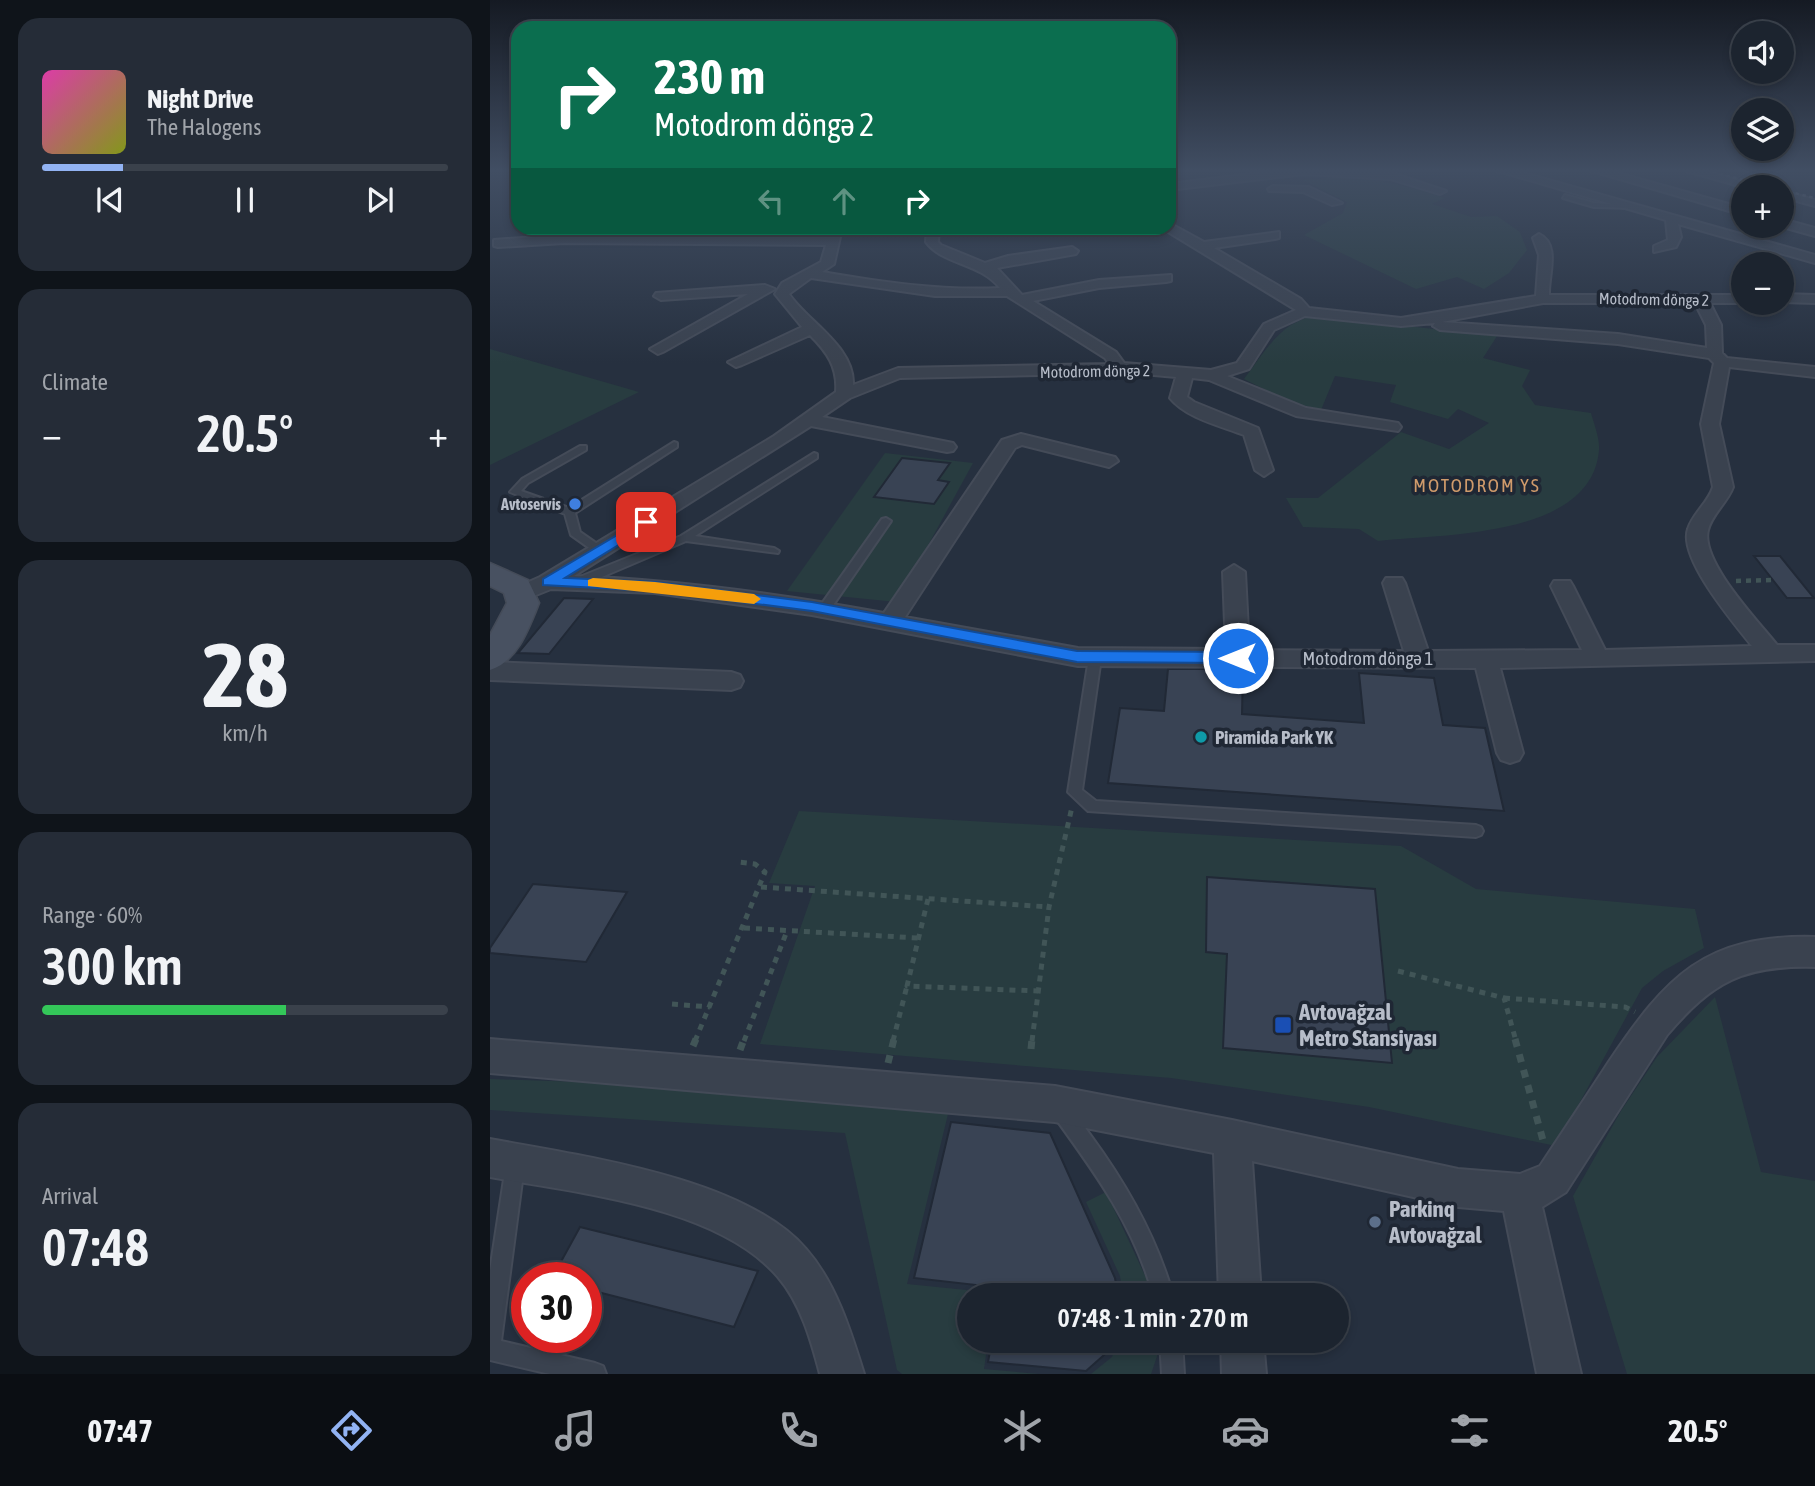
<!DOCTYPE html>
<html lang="en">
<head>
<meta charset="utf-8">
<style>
  :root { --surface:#1c242f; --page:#252c37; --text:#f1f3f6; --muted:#a0a4aa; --line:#3a414b; --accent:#92b3f3 }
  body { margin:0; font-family:"Asap Condensed",sans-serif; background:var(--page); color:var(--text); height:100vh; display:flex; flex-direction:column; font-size:26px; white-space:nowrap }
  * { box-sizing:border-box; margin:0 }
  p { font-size:23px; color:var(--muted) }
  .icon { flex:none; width:38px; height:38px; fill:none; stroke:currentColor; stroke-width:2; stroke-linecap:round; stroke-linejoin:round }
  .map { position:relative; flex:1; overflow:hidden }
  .drawer { display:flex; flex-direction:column; gap:18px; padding:18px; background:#0f141a; width:490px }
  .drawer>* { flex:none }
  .banner { position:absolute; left:21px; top:21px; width:665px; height:214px; border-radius:21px; box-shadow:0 4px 10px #0003,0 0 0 2px var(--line); background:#0b6e4f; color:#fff; overflow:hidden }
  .controls { position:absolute; left:1241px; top:21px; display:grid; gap:14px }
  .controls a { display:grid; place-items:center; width:63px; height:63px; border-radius:50%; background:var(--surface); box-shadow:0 4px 10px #0003,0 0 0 2px var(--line); font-size:35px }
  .speed { position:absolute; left:21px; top:1262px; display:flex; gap:14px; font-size:35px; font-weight:700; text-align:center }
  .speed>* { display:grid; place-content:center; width:91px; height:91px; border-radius:50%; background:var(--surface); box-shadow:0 4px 10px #0003,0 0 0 2px var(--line); line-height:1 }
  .speed .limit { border:10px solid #d22; background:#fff; color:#111 }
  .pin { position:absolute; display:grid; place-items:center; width:60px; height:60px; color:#fff; margin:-30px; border-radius:14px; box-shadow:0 4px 10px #0006 }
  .me { position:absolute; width:77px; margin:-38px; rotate:270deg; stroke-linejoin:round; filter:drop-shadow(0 0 5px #0008) }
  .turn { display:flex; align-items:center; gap:24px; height:147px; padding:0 28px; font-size:32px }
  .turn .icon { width:91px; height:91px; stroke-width:2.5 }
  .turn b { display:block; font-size:49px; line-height:60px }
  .lanes { display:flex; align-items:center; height:66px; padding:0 28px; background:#0003; justify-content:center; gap:35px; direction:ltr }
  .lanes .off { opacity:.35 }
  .big { font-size:52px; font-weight:600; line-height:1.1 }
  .drawer .widget { flex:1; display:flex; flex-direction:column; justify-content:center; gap:10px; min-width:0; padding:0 24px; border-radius:21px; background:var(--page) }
  .drawer .dial { align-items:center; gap:0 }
  .dial b { font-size:91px; line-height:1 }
  .song { display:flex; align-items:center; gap:21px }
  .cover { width:84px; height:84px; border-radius:10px; background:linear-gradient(135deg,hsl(320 70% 55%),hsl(70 70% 35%)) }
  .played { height:7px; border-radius:4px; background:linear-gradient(90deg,var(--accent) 20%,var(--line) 20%) }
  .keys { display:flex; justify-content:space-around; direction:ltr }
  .heat { display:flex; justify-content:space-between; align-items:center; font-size:38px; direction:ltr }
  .charge { height:10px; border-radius:5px; background:linear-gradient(90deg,#34c759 60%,var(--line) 0) }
  .trip { position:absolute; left:467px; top:1283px; width:392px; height:70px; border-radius:35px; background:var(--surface); box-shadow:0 4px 10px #0003,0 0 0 2px var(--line); font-weight:600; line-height:70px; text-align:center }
  .tab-bar { display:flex; height:112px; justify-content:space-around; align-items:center; background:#0b0e13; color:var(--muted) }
  .tab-bar .icon { width:49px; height:49px }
  .tab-bar .current { color:var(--accent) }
  .tab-bar b { font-size:32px; color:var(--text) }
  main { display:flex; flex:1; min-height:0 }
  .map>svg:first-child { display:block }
  .green { fill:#283c40 }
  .building { fill:#394354; stroke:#212936; stroke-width:2 }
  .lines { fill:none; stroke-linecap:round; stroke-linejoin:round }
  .lane-casing { stroke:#444b58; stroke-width:4 }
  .street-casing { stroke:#444b58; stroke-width:4 }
  .secondary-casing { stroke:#444b58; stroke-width:3 }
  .path-far2 { stroke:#415557; stroke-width:4.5; stroke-dasharray:5 5; stroke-linecap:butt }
  .path-far1 { stroke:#415557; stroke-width:5; stroke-dasharray:6 6; stroke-linecap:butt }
  .path { stroke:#415557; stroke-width:7; stroke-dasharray:8 8; stroke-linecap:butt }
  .lane { fill:#3a424f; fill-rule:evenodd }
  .street { fill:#3a424f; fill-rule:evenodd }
  .secondary { fill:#485161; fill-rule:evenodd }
  .rail { stroke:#5d6675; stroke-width:2.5; stroke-dasharray:3.5 3.5; stroke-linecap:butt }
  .route { fill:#1a73e8; stroke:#114b97; stroke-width:2 }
  .slow { fill:#f59e0b }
  .shop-dot { fill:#3f7fe0; stroke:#1f2734; stroke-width:2.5 }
  .culture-dot { fill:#0f9aa8; stroke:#1f2734; stroke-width:2.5 }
  .transit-dot { fill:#1a4fb4; stroke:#1f2734; stroke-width:2.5 }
  .service-dot { fill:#5c6f8a; stroke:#1f2734; stroke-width:2.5 }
  .labels { text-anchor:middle; stroke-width:7; stroke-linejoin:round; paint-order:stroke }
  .far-street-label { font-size:16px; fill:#b7bdc9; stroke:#1f2734 }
  .far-poi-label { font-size:16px; font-weight:bold; fill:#b7bdc9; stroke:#1f2734; text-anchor:end }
  .far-quarter-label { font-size:19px; letter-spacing:2px; fill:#d09b6b; stroke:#1f2734 }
  .street-label { font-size:19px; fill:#b7bdc9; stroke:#1f2734 }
  .poi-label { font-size:19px; font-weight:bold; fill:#b7bdc9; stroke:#1f2734; text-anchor:start }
  .near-poi-label { font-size:23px; font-weight:bold; fill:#b7bdc9; stroke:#1f2734; text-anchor:start }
</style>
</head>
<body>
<main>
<section class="drawer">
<div class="widget">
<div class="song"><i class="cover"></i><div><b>Night Drive</b><p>The Halogens</p></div></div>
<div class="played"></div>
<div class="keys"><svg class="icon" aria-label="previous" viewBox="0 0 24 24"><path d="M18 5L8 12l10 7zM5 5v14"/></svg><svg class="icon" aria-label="pause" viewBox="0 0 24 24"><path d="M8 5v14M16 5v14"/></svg><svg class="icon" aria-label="next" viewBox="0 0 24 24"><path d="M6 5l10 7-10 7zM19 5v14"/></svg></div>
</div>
<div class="widget"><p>Climate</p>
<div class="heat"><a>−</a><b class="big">20.5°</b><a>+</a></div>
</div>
<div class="widget dial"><b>28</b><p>km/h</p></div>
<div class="widget"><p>Range · 60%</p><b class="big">300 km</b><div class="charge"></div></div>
<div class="widget"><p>Arrival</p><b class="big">07:48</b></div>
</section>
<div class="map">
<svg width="1325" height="1374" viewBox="0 0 1325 1374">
  <rect width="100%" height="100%" fill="#26303f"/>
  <g class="green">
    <path d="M854,177C890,179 921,187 955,198L942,204L981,217L1007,216L1030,232L1037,250L1019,273L994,289L967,277L926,289L814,235L853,213L857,202L813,180Z"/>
    <path d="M827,316L1007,336L993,358L1040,370L1032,386L1045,405L1101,413C1104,424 1110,439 1109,450C1102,538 952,534 888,541L869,529L813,527L796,498H828L911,432L959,449L999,423L968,409L958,419L900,402L906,385L845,376L831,410L800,402L754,379C775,352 791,320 827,316Z"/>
    <path d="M0,349L149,392L0,465Z"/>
    <path d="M395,453L483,463L407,602L297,591Z"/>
    <path d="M309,811L911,846L986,889L1205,909L1214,948L1173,971L1152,988L1066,1146L879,1107L681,1078L270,1044L325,886L279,883Z"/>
    <path d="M1225,997L1271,1172L1325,1181V1374H1137L1083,1196L1131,1111L1167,1057Z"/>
    <path d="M0,1079L91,1082L458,1114L417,1284L506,1293L480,1295V1340L498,1341L494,1369L549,1374H412L407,1370L355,1133L0,1110Z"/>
    <path d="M616,1192L664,1295H633L630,1276L596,1202Z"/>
    <path d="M628,1341H672L661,1374H601L622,1357Z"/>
  </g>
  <g class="building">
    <path d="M412,458L460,463L448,480L459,482L444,504L384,497Z"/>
    <path d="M1264,556H1290L1324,598H1297Z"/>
    <path d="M74,598L103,599L59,654L28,653Z"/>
    <path d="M678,669H753L752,714L874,723L869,673L944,678L953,725L995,728L1014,811L618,783L630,708L674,711Z"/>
    <path d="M717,877L885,889L902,1063L733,1048L737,954L716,952Z"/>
    <path d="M43,884L137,892L96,962L0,953V948Z"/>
    <path d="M461,1122L560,1133L625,1278L628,1295H511L513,1288L424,1278Z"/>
    <path d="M90,1227L268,1271L244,1327L96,1289V1278H62Z"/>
    <path d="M502,1340H631L596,1371L498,1362Z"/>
  </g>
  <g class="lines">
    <g class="lane-casing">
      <g id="lane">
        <path d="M1075,195L1104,203L1146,206L1143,208L1104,207L1073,198Z"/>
        <path d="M184,442L187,443V447L85,513L90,532L113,548V552H105L81,535L75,514L20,492L32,479L90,446H96V450L38,483L31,491L79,508Z"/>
        <path d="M324,453L327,454V458L205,536L284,548L289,551L288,553L196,541L93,585L89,586L84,582L85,579L191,536Z"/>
        <path d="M396,518L401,521L339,611H331L329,608L331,605L392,519Z"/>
        <path d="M605,654L611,658L592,790L606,801L986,825L991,827L993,831L991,835L986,837L598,811L578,792L599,658Z"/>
        <path d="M572,1104C584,1109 593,1125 601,1136C637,1185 666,1236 683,1295H663C645,1228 606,1174 566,1119L563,1113L566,1107Z"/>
        <path d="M25,1157L32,1159L34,1166L11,1341L105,1363L113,1366L116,1374H60L0,1360V1271L16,1166L18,1159Z"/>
        <path d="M670,1340H692L694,1374H672Z"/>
      </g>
    </g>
    <g class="street-casing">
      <g id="street">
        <path d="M794,170L902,173L956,191L950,194L901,179L814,174L679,190V184Z"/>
        <path d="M1005,170H1023L1325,255V263L1188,224L1191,237L1186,247L1164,252V246L1178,240L1176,220Z"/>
        <path d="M1099,170H1117L1253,208V215Z"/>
        <path d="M1193,170H1212L1269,187H1253Z"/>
        <path d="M783,186L819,187L852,203L842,205L813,192L779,191L778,189Z"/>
        <path d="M1292,191L1325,200V206L1292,197Z"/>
        <path d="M1292,219L1325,228V236L1289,226H1292Z"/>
        <path d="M679,223L714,242L789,232V238L785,239L724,248L811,299L819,308L911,318L1046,296L1049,255L1043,238L1049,234C1071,244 1058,276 1059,295H1253L1255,303H1220L1231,325L1232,353L1237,358L1325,367V377L1239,367L1229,424L1243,487C1237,503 1222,514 1218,530C1210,561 1268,621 1287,645H1325V661L1010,668L1033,753L1029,760L1020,763L1011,760L1007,753L986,668L588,666L322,615L165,593L61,589L31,601L23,599L20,594L23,589L50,577L284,436L346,392C348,367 337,352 320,335L252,365L246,367L238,362L312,327L285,294L292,283L331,262L336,245L74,243L8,247L4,246V240L74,235L338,237L340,228H352L344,264L332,272C391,282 450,291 510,288C489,262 453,265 436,242L437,228H449L448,242L451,245L495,263L518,256L582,247L588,251L586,254L507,268L532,295L609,280L681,275V281L676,282L609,288L543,301L626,352L634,363L721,370L747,363L774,324L806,310L675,230ZM321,278L445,296H517L615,358L619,364L408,368L363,385C365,347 318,322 299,294ZM1053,303H1205L1216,325L1217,348L1128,334L952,322ZM815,316L911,326L945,323L943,326L950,330L1128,344L1219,358L1224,363L1211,424L1223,487C1218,503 1203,513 1198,529C1188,558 1244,623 1262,646L1115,650L1083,586L1080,581H1064L1061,586L1092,650L938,651L915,583L912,578H896L893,583L914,651L759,650L755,572L744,565L733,572L736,649L588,648L415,617L525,448L532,445L619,467L628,461L625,457L531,434L512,440L394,613C291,594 188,580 84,576L321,426L457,452L463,451L466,447L463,443L332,417L360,398L410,378L642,373L686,377L680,398C696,418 731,426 754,435L765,470L774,476L783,470L768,428L704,402L697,397L702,378L719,380L806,416L908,431L911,427L908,423L816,408L737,376L759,369L784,330Z"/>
        <path d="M275,285L285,289L173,352L168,354L160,349L258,294L171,300L164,296L166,293Z"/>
        <path d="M1292,294L1325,295V303L1292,302Z"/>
        <path d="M0,662L241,672L250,675L253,681L250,687L241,690L0,680Z"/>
        <path d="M1325,937V967C1254,965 1223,981 1177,1035L1076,1192L1052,1207L1091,1374H1047L1014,1211L968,1207L762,1161L771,1295H729L724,1153L565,1122L0,1073V1039L565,1086L742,1120L968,1169L1030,1174L1050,1166C1073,1131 1096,1097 1118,1063C1176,977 1214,934 1325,937Z"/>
        <path d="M0,1139C90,1156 254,1177 316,1249C346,1283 361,1332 374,1374H330C321,1340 311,1304 288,1277C228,1206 87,1193 0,1177Z"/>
        <path d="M731,1340H773L776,1374H732Z"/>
      </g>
    </g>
    <g class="secondary-casing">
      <path id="secondary" d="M0,563L38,580L49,603C39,628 27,662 0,670V635L17,603L14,593L0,586Z"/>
    </g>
    <path class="path-far2" d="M1246,581L1283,580"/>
    <g class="path-far1">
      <path d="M271,887L559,907"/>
      <path d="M438,899L417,986L548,991"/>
      <path d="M254,928L428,938"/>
      <path d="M908,971L1014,998L1026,1041"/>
      <path d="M1014,998L1135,1007L1145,1012"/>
      <path d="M182,1004L220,1007"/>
      <path d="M205,1041L275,872L265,864L248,862"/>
      <path d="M254,1041L297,931"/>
      <path d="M403,1041L417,986"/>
      <path d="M542,1041L559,907L582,807"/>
    </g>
    <g class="path">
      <path d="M1025,1039L1054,1144"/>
      <path d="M203,1046L206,1039"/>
      <path d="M541,1049L542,1039"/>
      <path d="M250,1050L254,1039"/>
      <path d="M398,1063L404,1039"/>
    </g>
    <use href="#lane" class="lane"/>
    <use href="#street" class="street"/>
    <use href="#secondary" class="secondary"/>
    <g class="rail">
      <path d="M1216,170L1280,187"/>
      <path d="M1292,190L1325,198"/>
    </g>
  </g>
  <linearGradient id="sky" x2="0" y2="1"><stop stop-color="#151a23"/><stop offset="0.47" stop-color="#414e63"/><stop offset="1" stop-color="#414e63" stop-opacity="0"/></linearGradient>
  <rect width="1325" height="363" fill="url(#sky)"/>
  <path class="route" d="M156,518L162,522L161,525L75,578L165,582L322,602L587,651L748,652L755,658L748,663L587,662L322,611L165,591L53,585V579Z"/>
  <path class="slow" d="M103,578L165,582L264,594L271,599L264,604L98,586V580Z"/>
  <circle class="shop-dot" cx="85" cy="504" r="7"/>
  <circle class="culture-dot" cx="711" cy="737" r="7"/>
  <rect class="transit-dot" x="784" y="1016" width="18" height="18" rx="3.5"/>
  <circle class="service-dot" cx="885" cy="1222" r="7"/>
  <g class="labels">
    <g class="far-street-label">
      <text transform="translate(1164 299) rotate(1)" y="6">Motodrom döngə 2</text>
      <text transform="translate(605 371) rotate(-1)" y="6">Motodrom döngə 2</text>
    </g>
    <g class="far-poi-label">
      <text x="71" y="510">Avtoservis</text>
    </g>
    <g class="far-quarter-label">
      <text x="987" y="492">MOTODROM YS</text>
    </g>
    <g class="street-label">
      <text x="878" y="665">Motodrom döngə 1</text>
    </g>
    <g class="poi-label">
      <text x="725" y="744">Piramida Park YK</text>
    </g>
    <g class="near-poi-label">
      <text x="809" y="1020">Avtovağzal<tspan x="809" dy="26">Metro Stansiyası</tspan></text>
      <text x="899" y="1217">Parkinq<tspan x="899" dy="26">Avtovağzal</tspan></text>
    </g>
  </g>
</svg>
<div class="controls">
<a><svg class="icon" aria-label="sound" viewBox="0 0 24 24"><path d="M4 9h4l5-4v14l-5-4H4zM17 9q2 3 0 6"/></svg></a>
<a><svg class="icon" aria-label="layers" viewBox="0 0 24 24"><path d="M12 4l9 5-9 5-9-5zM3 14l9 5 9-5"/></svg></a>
<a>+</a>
<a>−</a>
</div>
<div class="speed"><div class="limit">30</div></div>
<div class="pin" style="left:156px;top:522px;background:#d93025"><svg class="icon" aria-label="arrive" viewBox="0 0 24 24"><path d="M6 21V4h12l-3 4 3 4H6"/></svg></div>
<svg class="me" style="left:748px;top:658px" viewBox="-20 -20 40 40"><circle r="17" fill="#1a73e8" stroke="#fff" stroke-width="3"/><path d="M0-11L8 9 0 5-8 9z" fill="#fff"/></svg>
<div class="trip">07:48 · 1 min · 270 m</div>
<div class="banner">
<div class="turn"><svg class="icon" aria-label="right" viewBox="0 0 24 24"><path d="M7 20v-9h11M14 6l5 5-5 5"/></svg><div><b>230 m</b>Motodrom döngə 2</div></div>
<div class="lanes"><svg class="icon off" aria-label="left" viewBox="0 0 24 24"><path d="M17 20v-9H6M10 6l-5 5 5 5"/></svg><svg class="icon off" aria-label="ahead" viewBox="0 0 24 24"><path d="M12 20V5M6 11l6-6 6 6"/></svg><svg class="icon" aria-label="right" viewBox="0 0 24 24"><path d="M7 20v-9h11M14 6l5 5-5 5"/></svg></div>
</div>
</div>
</main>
<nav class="tab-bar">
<b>07:47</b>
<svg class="icon current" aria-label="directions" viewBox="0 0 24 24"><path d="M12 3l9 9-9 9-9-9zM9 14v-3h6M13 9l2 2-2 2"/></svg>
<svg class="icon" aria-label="music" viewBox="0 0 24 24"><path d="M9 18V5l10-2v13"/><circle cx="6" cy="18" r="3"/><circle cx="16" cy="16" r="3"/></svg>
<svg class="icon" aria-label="phone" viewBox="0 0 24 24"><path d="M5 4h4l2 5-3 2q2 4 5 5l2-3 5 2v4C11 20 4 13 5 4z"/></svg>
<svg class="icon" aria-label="climate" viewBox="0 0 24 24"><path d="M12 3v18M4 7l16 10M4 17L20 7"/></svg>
<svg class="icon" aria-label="car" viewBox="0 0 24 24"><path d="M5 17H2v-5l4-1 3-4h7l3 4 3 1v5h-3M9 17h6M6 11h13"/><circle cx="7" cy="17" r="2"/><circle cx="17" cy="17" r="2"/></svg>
<svg class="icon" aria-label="filters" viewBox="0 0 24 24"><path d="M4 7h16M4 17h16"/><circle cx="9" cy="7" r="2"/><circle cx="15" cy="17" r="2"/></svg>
<b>20.5°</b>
</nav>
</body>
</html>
